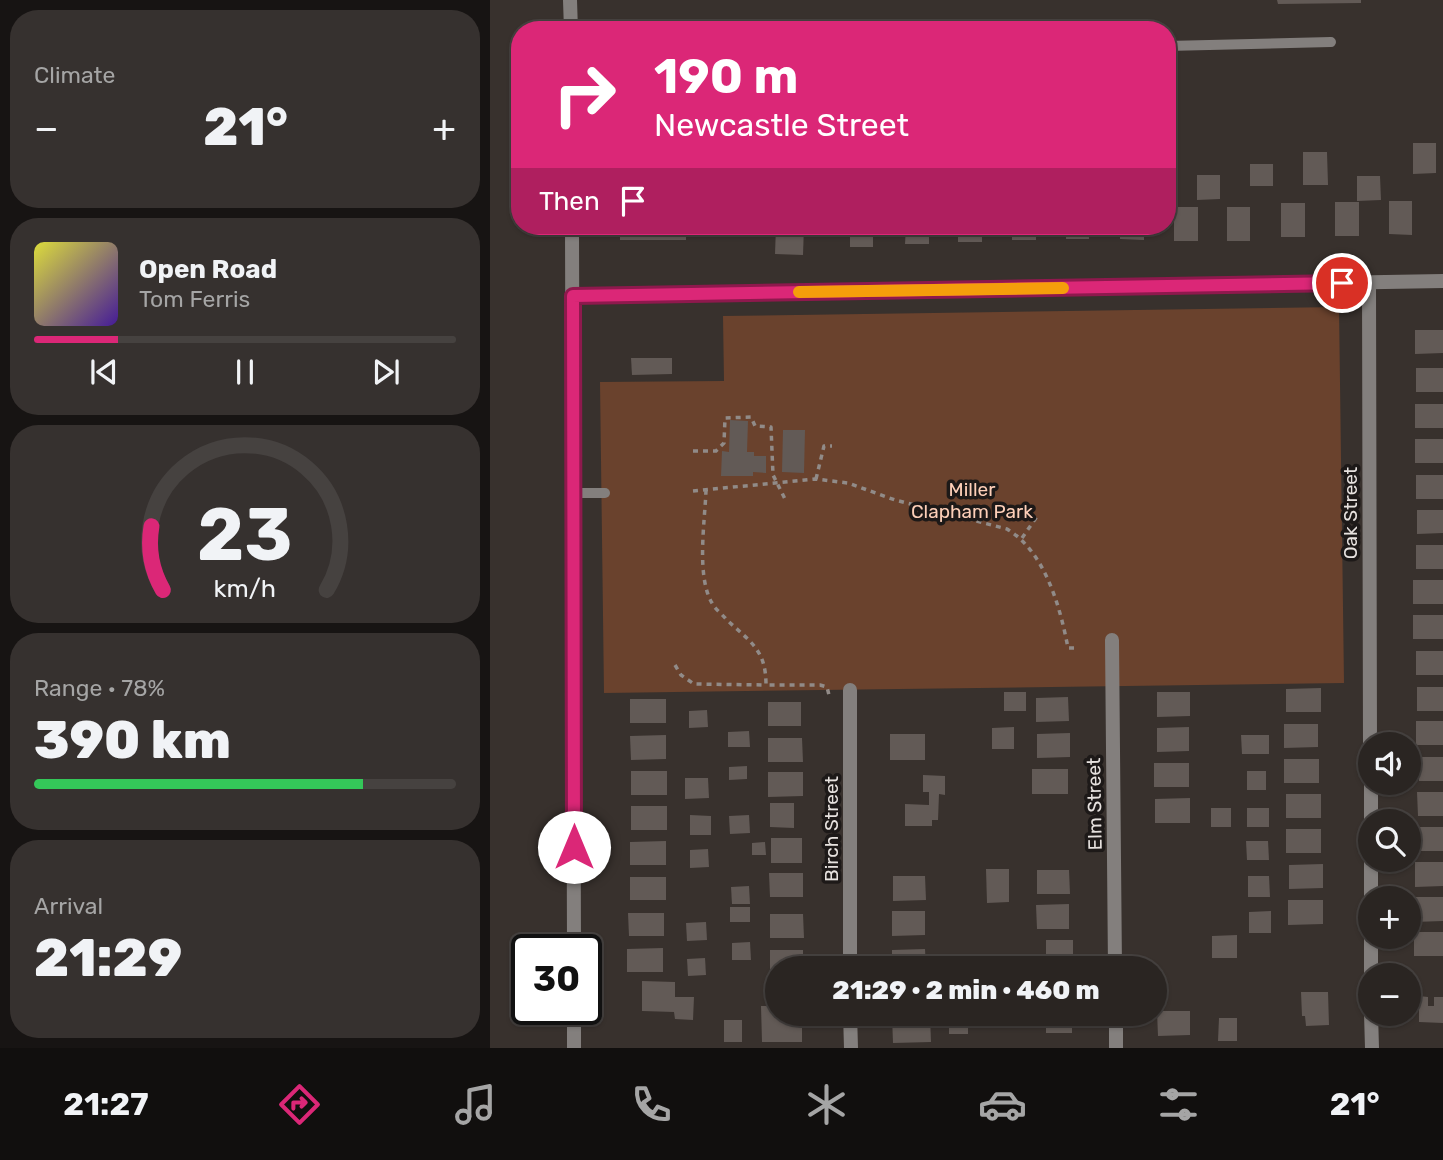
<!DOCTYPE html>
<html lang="en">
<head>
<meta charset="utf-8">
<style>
  :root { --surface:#2a2522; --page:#36312f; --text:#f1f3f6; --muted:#a5a5a5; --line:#464240; --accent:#db2777 }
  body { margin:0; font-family:Rubik,sans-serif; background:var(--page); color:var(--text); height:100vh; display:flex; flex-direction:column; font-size:26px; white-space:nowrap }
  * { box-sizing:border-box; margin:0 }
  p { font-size:23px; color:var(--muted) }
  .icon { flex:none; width:38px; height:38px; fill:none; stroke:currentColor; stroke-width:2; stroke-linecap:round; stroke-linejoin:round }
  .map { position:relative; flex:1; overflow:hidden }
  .side { display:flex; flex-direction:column; gap:10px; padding:10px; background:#171413; width:490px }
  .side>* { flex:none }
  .banner { position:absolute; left:21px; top:21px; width:665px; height:214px; border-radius:28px; box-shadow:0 2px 5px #0004,0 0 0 2px var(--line); background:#db2777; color:#fff; overflow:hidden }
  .buttons { position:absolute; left:868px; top:732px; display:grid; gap:14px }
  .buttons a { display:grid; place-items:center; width:63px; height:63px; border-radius:50%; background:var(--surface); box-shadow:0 2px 5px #0004,0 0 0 2px var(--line); font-size:35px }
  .speed { position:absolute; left:21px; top:934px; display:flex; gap:14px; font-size:35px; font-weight:700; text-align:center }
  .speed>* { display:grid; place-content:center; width:91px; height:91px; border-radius:50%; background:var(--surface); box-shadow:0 2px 5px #0004,0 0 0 2px var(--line); line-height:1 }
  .speed .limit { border:4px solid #111; border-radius:10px; background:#fff; color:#111 }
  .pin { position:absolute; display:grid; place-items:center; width:60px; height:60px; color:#fff; margin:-30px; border:4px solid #fff; border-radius:50%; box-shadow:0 2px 7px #0007 }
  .me { position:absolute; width:77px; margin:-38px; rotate:0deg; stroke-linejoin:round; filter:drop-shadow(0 0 5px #0008) }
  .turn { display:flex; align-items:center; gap:24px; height:147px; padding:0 28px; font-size:32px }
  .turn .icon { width:91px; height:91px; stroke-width:2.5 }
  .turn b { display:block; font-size:49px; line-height:60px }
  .then { display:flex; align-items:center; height:66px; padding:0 28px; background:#0003; gap:14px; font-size:26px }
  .big { font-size:52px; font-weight:800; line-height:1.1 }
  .side .widget { flex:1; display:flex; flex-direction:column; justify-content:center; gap:10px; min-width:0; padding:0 24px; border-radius:28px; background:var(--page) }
  .side .dial { align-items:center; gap:0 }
  .dial svg { height:182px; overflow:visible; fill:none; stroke:var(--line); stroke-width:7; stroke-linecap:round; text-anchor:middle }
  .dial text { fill:var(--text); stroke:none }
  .song { display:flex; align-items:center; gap:21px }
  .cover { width:84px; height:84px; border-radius:10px; background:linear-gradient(135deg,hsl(60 70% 55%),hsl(260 70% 35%)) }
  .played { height:7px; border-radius:4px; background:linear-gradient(90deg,var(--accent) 20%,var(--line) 20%) }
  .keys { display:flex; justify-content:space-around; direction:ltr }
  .heat { display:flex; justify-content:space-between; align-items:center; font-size:38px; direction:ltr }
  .charge { height:10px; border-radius:5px; background:linear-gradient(90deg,#34c759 78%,var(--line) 0) }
  .trip { position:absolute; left:275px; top:956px; width:402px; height:70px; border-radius:35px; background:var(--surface); box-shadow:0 2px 5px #0004,0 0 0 2px var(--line); font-weight:800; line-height:70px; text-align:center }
  .dock { display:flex; height:112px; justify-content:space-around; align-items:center; background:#110f0e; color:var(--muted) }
  .dock .icon { width:49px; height:49px }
  .dock .on { color:var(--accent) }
  .dock b { font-size:32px; color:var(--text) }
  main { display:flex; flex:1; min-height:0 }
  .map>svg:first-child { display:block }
  .green { fill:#6a422d }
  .building { fill:#625a56 }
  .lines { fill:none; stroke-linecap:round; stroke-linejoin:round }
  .path { stroke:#918b88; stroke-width:3.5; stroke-dasharray:5 5; stroke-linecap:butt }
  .service { stroke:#837f7d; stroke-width:10 }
  .minor { stroke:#837f7d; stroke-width:14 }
  .route-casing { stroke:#8e194d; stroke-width:18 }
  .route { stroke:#db2777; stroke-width:12 }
  .slow { stroke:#f59e0b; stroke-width:12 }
  .labels { text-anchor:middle; stroke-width:7; stroke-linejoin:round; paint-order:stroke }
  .park-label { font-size:19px; fill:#fdcfb8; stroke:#1d1918 }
  .street-label { font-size:19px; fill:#e7e2df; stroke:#1d1918 }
</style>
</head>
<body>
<main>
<section class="side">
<div class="widget"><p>Climate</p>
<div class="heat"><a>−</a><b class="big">21°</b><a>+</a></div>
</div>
<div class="widget">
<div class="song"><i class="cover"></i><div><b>Open Road</b><p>Tom Ferris</p></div></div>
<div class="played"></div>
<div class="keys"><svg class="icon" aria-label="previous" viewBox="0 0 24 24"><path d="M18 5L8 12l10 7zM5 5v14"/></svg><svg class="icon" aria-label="pause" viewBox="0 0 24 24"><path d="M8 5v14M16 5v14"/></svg><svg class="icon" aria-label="next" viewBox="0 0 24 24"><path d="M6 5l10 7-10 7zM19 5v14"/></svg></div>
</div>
<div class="widget dial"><svg viewBox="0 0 100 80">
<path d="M14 69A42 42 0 1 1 86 69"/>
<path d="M14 69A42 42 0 0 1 9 41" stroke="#db2777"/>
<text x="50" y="56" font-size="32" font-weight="700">23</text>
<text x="50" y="72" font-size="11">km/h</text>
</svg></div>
<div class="widget"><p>Range · 78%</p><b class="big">390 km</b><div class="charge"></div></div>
<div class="widget"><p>Arrival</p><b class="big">21:29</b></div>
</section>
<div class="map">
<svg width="953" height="1048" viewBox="0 0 953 1048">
  <rect width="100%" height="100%" fill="#38312d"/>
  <path class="green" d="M849,307L854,683L114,693L110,382L234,381L233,316Z"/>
  <g class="building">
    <path d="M787,0H871V3L788,4Z"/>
    <path d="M923,143H946V173L923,174Z"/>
    <path d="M813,152H837L838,185H813Z"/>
    <rect x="760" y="164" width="23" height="22"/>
    <path d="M707,175H730V199L707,200Z"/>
    <path d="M867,176H890L891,200L867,201Z"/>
    <path d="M899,201H922V235L899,234Z"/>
    <rect x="845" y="202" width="24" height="34"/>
    <rect x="791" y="203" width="24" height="34"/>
    <rect x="684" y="207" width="24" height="34"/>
    <rect x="737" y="207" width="23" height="34"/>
    <rect x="130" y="226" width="66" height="14"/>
    <path d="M286,226H314L313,255L285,254Z"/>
    <rect x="360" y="226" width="23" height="21"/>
    <path d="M416,226H439V244H415Z"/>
    <rect x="468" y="226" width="24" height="16"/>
    <rect x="522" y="226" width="24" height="14"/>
    <rect x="576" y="226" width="23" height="13"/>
    <path d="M630,226H654V240L630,239Z"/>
    <path d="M925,330H953V353L925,354Z"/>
    <path d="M141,358H182V374L142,375Z"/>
    <rect x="926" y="368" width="27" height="24"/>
    <rect x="925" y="404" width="28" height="24"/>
    <path d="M240,420L258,421L257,452H264V456H276V473L263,472V476H231L232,451L239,452Z"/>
    <path d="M293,430H315L314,473L292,472Z"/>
    <rect x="925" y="439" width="28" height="24"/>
    <rect x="926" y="475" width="27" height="24"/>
    <path d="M927,510H953V533L927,534Z"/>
    <rect x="926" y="545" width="27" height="24"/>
    <rect x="923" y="580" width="30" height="24"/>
    <rect x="923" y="615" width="30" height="24"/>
    <rect x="926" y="651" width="27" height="24"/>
    <rect x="927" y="687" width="26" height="24"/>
    <path d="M831,688V712H796V689Z"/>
    <rect x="514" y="692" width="22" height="19"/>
    <path d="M667,692H700V716L667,717Z"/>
    <path d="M578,697L579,721L546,722V698Z"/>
    <rect x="140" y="699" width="36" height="24"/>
    <rect x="278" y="702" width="33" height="24"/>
    <path d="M217,710L218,727L199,728V711Z"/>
    <rect x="926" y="721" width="27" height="24"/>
    <path d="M794,724H828V747L794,748Z"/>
    <path d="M524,727V749H502V728Z"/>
    <path d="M699,727V751L667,752V728Z"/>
    <path d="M259,731L260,747H238V732Z"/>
    <path d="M580,733V757L547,758V734Z"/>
    <rect x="400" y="734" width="35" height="26"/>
    <path d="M176,735V759L141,760L140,736Z"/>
    <path d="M751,735H779V754H752Z"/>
    <path d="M278,738H312L313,762H278Z"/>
    <rect x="929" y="757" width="24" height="24"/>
    <rect x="794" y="759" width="35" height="24"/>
    <rect x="664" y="763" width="35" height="24"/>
    <path d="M257,766V779L239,780V767Z"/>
    <rect x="542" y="769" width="36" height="25"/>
    <rect x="141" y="771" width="36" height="24"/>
    <rect x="757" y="771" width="19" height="19"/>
    <path d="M278,772H313V796L278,797Z"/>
    <path d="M433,775L455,776V795L449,794L448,820H442V826H415V804L439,805V792H433Z"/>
    <path d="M195,778H218L219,798L195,799Z"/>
    <path d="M927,792H953V816H928Z"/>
    <rect x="796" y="794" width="35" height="24"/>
    <path d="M700,798V823H665V799Z"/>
    <path d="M280,803H304V828L280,827Z"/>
    <rect x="141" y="806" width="36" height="24"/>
    <rect x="721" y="808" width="20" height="19"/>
    <rect x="757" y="808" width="22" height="19"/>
    <path d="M200,815L221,816V835H200Z"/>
    <path d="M259,815L260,833L240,834L239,816Z"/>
    <path d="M928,827H953V851H929Z"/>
    <rect x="796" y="829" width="35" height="24"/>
    <rect x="281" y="838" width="31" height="25"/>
    <path d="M176,841V865H140V842Z"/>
    <path d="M756,841H778L779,860H757Z"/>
    <path d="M275,842L276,855H262V843Z"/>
    <path d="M218,849L219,867L200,868V850Z"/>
    <path d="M925,862H953V886L925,887Z"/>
    <path d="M833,864V888L799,889V865Z"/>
    <path d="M496,869H519V902L497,903Z"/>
    <path d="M547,870H579L580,894H547Z"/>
    <path d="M279,873H313V897H280Z"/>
    <path d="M403,876H435L436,900L403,901Z"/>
    <path d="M758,876H779L780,897H758Z"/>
    <rect x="140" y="877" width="36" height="23"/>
    <path d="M259,886L260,904H242L241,887Z"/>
    <path d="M924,897H953V921L924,922Z"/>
    <path d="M798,900H833V924L798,925Z"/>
    <path d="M579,904V929H547L546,905Z"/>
    <rect x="240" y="907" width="20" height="15"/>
    <path d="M402,911H435V935L402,936Z"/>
    <path d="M781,911V933H759V912Z"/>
    <path d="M138,913H174V936H139Z"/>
    <path d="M280,914H313L314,938H280Z"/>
    <path d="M216,922L217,940L197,941L196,923Z"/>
    <rect x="924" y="932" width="29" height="24"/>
    <path d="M747,935V958H722V936Z"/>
    <rect x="556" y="940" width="27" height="28"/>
    <path d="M260,942L261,960H242V943Z"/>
    <path d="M173,948V972H137V949Z"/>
    <path d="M435,949L436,968H402V950Z"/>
    <path d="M280,950H313V968H287V974H280Z"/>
    <path d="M215,958L216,975L198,976L197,959Z"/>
    <path d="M152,981L185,982V997H204L203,1020L185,1019L184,1012L152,1011Z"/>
    <path d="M811,992H838L839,1025L816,1026L815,1016H812Z"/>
    <path d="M929,996L938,997V1006H944V997H953V1023L929,1022Z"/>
    <path d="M271,1006H287V1013H312V1042H272Z"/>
    <path d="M667,1011H700V1035L668,1036Z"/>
    <rect x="459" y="1013" width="19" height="21"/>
    <rect x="556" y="1013" width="26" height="20"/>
    <path d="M440,1015L441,1042L403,1043L402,1016Z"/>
    <path d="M729,1018H747V1041H728Z"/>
    <rect x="234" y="1020" width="18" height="22"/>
  </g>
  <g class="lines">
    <g class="path">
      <path d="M203,451H226L234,443L235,418L261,417L265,426L281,427L283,475L295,499"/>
      <path d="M326,479L334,446H342"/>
      <path d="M216,490C215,521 206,576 222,603C225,609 232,614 236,619C260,642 276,649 276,685H330L337,687L339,695"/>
      <path d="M203,491L326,479L358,483L405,500L517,529C555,552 570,606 578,648H588"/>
      <path d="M532,538L548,515"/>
      <path d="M185,665L191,675L204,684L276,685"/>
    </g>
    <g class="service">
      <path d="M677,46L841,42"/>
      <path d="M83,493H115"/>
    </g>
    <g class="minor">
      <path d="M80,0L81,30"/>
      <path d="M82,226L84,950"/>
      <path d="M879,282L880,744"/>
      <path d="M83,296L953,281"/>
      <path d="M622,640L625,968"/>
      <path d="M881,782V821"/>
      <path d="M881,859V898"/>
      <path d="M881,936V975"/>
      <path d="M360,968V690"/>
      <path d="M360,1013L361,1048"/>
      <path d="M881,1013L882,1048"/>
      <path d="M84,1048V1010"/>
      <path d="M626,1048V1013"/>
    </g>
  </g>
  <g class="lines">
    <g class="route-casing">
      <path id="route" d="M84,847L83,296L852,283"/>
    </g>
    <use href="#route" class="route"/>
    <path class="slow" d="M309,292L573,288"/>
  </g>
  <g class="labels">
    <g class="park-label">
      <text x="482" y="496">Miller<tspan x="482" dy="22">Clapham Park</tspan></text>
    </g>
    <g class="street-label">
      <text transform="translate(860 513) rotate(-90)" y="7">Oak Street</text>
      <text transform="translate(604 804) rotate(-91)" y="7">Elm Street</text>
      <text transform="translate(341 829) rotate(-90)" y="7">Birch Street</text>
    </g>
  </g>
</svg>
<div class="buttons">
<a><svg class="icon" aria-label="sound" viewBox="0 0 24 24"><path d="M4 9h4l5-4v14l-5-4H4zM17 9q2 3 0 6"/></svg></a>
<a><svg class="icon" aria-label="search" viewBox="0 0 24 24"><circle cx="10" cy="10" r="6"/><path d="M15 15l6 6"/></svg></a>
<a>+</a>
<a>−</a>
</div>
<div class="speed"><div class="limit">30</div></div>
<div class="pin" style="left:852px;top:283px;background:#d93025"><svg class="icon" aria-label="arrive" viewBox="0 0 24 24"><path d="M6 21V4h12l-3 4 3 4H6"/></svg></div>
<svg class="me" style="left:84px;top:847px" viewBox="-20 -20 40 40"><circle r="19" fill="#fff"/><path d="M0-13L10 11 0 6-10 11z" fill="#db2777"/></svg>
<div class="trip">21:29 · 2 min · 460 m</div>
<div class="banner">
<div class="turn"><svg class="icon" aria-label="right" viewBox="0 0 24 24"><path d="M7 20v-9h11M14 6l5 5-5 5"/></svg><div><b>190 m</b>Newcastle Street</div></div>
<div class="then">Then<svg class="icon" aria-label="arrive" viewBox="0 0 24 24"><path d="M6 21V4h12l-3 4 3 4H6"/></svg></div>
</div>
</div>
</main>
<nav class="dock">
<b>21:27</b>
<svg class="icon on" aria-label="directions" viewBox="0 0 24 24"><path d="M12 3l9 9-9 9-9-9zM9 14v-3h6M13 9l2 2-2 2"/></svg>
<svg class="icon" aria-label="music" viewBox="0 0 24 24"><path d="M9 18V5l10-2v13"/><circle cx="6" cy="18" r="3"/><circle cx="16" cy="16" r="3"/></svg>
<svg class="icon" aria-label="phone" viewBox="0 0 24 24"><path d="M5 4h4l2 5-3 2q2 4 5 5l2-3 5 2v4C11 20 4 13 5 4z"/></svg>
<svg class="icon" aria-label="climate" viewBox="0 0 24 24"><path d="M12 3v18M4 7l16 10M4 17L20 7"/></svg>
<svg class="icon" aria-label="car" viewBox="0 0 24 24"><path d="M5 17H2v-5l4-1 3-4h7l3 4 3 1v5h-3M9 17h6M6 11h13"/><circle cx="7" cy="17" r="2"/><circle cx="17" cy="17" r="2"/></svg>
<svg class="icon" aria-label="filters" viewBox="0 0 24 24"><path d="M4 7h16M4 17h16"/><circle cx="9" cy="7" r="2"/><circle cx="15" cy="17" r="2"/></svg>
<b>21°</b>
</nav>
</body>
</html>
